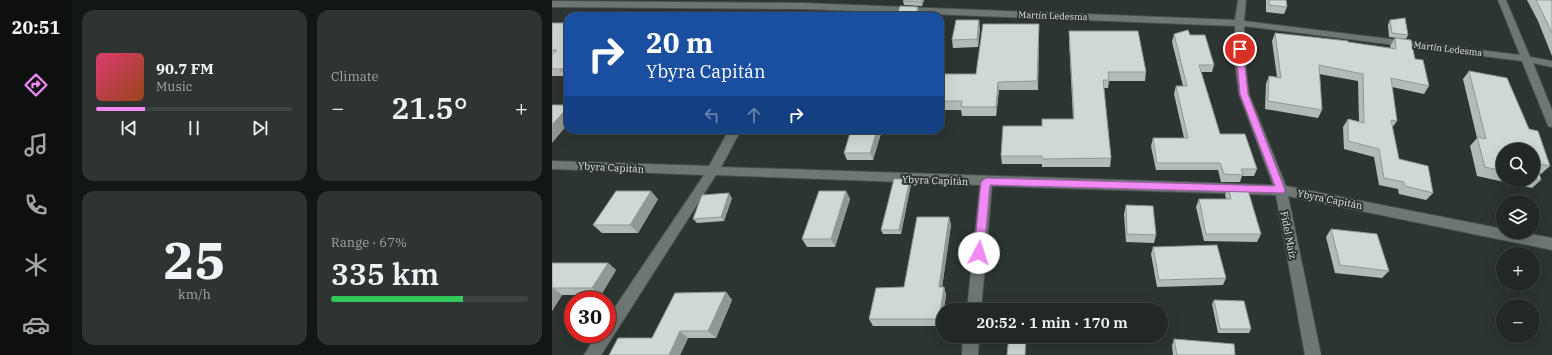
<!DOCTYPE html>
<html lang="en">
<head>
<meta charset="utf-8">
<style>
  :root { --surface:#212826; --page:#2d3432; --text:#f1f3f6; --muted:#a2a6a7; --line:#3e4443; --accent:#f18af4 }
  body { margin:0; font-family:"IBM Plex Serif",serif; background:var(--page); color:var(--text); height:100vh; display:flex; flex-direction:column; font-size:15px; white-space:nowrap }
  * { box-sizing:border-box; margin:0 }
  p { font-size:13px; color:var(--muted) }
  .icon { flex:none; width:22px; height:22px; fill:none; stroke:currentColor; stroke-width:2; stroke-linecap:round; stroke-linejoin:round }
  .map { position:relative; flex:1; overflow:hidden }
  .drawer { display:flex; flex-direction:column; gap:10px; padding:10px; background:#121615; width:480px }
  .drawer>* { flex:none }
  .guide { position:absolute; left:12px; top:12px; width:380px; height:122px; border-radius:12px; box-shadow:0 4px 16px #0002,0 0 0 1px var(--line); background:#1a4fa0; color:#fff; overflow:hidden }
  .buttons { position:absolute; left:944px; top:143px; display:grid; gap:8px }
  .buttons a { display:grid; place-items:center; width:44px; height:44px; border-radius:50%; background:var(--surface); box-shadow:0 4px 16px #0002,0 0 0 1px var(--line); font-size:20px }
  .speed { position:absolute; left:12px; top:291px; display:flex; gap:8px; font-size:20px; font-weight:700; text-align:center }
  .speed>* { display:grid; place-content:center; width:52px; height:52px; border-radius:50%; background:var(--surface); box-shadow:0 4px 16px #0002,0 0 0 1px var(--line); line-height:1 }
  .speed .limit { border:6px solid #d22; background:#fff; color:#111 }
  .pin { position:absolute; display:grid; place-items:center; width:34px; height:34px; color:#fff; margin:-17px; border:2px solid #fff; border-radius:50%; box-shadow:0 1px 4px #0007 }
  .me { position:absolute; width:44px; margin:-22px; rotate:5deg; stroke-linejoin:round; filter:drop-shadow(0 0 3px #0008) }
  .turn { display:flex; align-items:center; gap:14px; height:84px; padding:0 16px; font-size:18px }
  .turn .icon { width:52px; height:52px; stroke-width:2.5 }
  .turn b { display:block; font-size:28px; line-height:34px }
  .lanes { display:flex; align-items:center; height:38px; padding:0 16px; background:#0003; justify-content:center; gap:20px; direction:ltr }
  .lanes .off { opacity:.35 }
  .big { font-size:30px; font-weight:600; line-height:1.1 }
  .drawer .tile { flex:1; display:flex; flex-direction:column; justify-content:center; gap:6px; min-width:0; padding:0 14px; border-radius:12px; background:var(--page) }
  .drawer .dial { align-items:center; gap:0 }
  .dial b { font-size:52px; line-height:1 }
  .song { display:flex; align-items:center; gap:12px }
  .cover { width:48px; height:48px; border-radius:6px; background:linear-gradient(135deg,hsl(340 70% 55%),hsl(20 70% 35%)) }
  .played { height:4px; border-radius:2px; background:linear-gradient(90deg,var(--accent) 25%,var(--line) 25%) }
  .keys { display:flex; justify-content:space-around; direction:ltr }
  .heat { display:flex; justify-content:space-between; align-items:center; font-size:22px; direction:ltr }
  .charge { height:6px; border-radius:3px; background:linear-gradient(90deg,#34c759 67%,var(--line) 0) }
  .drawer .tiles { flex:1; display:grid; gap:10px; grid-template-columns:repeat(2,1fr) }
  .trip { position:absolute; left:384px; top:303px; width:232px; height:40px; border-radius:20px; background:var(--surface); box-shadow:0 4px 16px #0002,0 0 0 1px var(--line); font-weight:600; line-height:40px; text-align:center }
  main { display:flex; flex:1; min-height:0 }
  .tabs { display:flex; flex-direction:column; width:72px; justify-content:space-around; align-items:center; background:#0d100f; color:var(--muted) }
  .tabs .icon { width:28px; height:28px }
  .tabs .current { color:var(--accent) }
  .tabs b { font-size:18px; color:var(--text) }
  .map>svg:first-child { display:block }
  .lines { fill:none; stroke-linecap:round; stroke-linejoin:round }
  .minor-casing { stroke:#49504e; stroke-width:2 }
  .minor { fill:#6d7774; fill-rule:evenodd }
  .wall { fill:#b1bbb8; fill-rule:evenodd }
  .shaded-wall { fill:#909896 }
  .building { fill:#ced9d6; stroke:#909896 }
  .route { fill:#f18af4; stroke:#9d5a9f }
  .labels { text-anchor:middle; stroke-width:4; stroke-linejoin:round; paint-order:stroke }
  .far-street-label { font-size:9px; fill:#dee3e2; stroke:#2c3532 }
  .street-label { font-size:10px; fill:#dee3e2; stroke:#2c3532 }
</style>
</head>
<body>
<main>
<nav class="tabs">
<b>20:51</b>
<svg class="icon current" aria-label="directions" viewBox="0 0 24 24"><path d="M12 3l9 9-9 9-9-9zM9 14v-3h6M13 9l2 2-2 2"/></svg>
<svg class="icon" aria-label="music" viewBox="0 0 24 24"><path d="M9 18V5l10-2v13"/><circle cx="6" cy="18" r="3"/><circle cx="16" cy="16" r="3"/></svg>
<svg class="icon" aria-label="phone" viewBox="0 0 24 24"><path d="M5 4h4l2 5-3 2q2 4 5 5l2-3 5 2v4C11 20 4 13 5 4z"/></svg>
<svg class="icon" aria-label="climate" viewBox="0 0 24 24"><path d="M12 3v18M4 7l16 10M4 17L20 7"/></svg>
<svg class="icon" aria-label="car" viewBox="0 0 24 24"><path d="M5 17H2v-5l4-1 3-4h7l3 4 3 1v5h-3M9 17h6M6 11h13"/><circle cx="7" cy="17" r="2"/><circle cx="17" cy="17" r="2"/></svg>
</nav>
<section class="drawer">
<div class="tiles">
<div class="tile">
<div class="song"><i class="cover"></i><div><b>90.7 FM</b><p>Music</p></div></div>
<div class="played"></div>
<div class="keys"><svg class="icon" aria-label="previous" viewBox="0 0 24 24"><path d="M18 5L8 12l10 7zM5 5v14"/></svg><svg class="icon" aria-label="pause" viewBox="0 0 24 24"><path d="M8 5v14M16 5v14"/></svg><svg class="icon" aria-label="next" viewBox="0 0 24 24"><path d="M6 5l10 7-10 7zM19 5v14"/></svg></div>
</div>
<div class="tile"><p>Climate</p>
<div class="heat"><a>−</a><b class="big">21.5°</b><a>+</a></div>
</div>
<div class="tile dial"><b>25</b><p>km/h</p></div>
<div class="tile"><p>Range · 67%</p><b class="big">335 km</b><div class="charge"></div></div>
</div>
</section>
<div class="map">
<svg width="1000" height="355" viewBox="0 0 1000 355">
  <rect width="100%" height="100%" fill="#2c3532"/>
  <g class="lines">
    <g class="minor-casing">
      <g id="minor">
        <path d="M686,0H694L692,21L968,55L946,0H954L978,57L1000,61V67L981,63L1000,110V127L996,126L995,123L970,61L692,26L693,62L697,94L734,186L951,229V232H967L1000,238V250L736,196L769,355H753L724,195L440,186L429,310H415L428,185L164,175L49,355H32L45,334H55V319L152,175L0,169V161L157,166L177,130H189L169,167L721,185L687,94L683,62V26L252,9L0,7V1L252,3L683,20Z"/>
        <path d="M411,336H427L426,355H410Z"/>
      </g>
    </g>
    <use href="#minor" class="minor"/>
  </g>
  <g class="wall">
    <path d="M372,0L370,6L352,5L351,1Z"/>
    <path d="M714,0H734L735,7L732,14L714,12Z"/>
    <path d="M975,0H1000V56L986,21Z"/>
    <path d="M838,20L856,35L854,39L837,37L836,25Z"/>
    <path d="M0,23H16V79H14L12,76H0Z"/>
    <path d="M487,24L486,90H447L444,116H410L409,110H388V74H424Z"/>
    <path d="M428,28L426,47L401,48L400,40Z"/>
    <path d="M517,31L594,72L593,81H557L556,88H552L559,158L558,167H490V164H450L449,156L490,126L521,119L517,40Z"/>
    <path d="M723,33L796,42L839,48L838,46L843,38L863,59L877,86L872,94L840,87L845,121L840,128L847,159L881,193L874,200L847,194L846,189L827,185L822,157L792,149L791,127L796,119L807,122L806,81L767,74L770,110L766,118L713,109L714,84L717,76L725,77L720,41Z"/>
    <path d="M622,34L638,35L662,65L660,72H649L668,134L705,169L702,176H690L688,182H669L666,170H604L599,146L601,138H632L622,94L624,86H631L620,42Z"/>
    <path d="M917,71L977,129L998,166L989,174H987L989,180L980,188L925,176L918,146L925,138L911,79ZM951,150H981V180H951Z"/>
    <path d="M99,130H130L128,134H102Z"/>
    <path d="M330,130L321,160H295L292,153Z"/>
    <path d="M359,184L349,234H331L329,230Z"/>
    <path d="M676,187L709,234L705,242L652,241L644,207L647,199H674L673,195Z"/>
    <path d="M294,191L298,199L283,247H255L250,239Z"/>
    <path d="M180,198L172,221L145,223L141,219Z"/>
    <path d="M106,199L86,233H50L41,225Z"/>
    <path d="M574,205L604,235L602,243L574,242L572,214Z"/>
    <path d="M397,217L399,225L390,287H392L394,295L392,310H391L390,326H321L317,319L352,287Z"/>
    <path d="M779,229L837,271L830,278L783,273L774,237Z"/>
    <path d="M601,247L674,278L671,285L605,287L599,254Z"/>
    <path d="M0,263H56L64,270L49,295H10L0,311Z"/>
    <path d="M174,292L180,300L164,338H136L128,355H57L100,338Z"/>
    <path d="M662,300L699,329L697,333H666L660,304Z"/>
    <path d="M622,339L683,355H621L620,346Z"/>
  </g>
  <g class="shaded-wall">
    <path d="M370,0H372L370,6L369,2Z"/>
    <path d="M366,7L368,16H364Z"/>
    <path d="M427,20L428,28L426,47L425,39Z"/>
    <path d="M487,24V33L486,90L485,81Z"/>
    <path d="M446,82L447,90L444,116V107Z"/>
    <path d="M16,107V124L0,143V125Z"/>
    <path d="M125,130H130L128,134Z"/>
    <path d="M325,130H330L321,160L318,153Z"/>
    <path d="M358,179L359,184L349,234L347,230Z"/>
    <path d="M99,191L106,199L86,233L78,225Z"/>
    <path d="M294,191L298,199L283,247L279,239Z"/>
    <path d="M177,193L180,198L172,221L169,217Z"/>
    <path d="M397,217L399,225L389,295L387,287Z"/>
    <path d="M56,263L64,270L49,295L40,288Z"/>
    <path d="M392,287L394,295L392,310H391V316L390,326L387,319Z"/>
    <path d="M1,288L10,295L0,311V290Z"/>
    <path d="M174,292L180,300L164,338L156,331Z"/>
    <path d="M128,331L136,338L128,355H117Z"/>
  </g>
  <g class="building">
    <path d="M352,0H370L369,2L351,1Z"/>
    <path d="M717,0H734L735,7L717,5Z"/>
    <path d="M984,0H1000V33L991,14Z"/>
    <path d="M348,6L366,7L364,16H339L340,15H345Z"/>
    <path d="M853,18L856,35L840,33L838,20Z"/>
    <path d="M404,20H427L425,39L400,40Z"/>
    <path d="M0,23H16V71H8L11,69H0V55L5,50H0Z"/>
    <path d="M431,24H487L485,81L446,82L444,107H409L410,101H388V74H424Z"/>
    <path d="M636,30L638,35H653L662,65H647L668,134H693L705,169H689L691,175L672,174L668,163H605L601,138H636L624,86H635L622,34Z"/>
    <path d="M517,31H586L594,72H556L557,80H551L559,158L490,159V156H449L451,126H490V119H522Z"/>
    <path d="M723,33L796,41V42L844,49L843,38L859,40L863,59L871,60L877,86L839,78L845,121L839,120L847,159L876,166L881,193L853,186L852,182L832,178L827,149L796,141V119L812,123L811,74L767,65L770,110L716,101L717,76L729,78Z"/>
    <path d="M917,71L955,78L977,129L986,131L998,166L984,163L989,180L981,178V150H951V171L933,167L925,137L934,139Z"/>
    <path d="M0,105H16V107L0,125Z"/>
    <path d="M299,130H325L318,153H292Z"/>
    <path d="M342,179H358L347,230H329Z"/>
    <path d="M676,187H695L709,234H654L647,199H679Z"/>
    <path d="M64,191H99L78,225H41Z"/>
    <path d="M267,191H294L279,239H250Z"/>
    <path d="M177,193L169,217L141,219L150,195Z"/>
    <path d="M574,205L601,206L604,235L575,234Z"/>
    <path d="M365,217H397L387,287H392L387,319H317L324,288L352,287Z"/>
    <path d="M779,229L825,234L837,271L788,265Z"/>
    <path d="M665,245L674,278L607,280L601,247Z"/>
    <path d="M0,263H56L40,288H1L0,290Z"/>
    <path d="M174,292L156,331H128L117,355H57L66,338H100L123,293Z"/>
    <path d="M662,300L692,301L699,329H668Z"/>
    <path d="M457,336H474L473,355H455Z"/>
    <path d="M622,339L682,344L683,355H625Z"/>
  </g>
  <path class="route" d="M688,47L691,49L696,94L733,190L732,193L438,185L432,253L431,256L427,257L424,256L422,253L429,182L434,178L723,186L688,94L684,49Z"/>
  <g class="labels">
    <g class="far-street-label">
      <text transform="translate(501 16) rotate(2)" y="3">Martín Ledesma</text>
      <text transform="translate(896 49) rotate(7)" y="3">Martín Ledesma</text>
    </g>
    <g class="street-label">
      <text transform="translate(59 167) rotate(3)" y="4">Ybyra Capitán</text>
      <text transform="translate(383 180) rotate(2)" y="4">Ybyra Capitán</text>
      <text transform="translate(778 199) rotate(11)" y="4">Ybyra Capitán</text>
      <text transform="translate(737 235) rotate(79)" y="4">Fidel Maíz</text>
    </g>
  </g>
</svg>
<div class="buttons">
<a><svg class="icon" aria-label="search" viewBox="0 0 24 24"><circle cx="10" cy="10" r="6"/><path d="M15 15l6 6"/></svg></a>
<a><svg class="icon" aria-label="layers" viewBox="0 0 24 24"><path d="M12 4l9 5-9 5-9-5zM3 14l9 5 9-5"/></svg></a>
<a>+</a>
<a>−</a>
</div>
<div class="speed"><div class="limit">30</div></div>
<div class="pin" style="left:688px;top:49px;background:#d93025"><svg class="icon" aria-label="arrive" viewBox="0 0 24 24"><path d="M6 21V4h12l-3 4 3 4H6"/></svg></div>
<svg class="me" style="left:427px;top:253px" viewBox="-20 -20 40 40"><circle r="19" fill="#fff"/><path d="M0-13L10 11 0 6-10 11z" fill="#f18af4"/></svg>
<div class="trip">20:52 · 1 min · 170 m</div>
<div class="guide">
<div class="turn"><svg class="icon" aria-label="right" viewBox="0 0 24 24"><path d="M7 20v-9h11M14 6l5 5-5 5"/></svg><div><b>20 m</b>Ybyra Capitán</div></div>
<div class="lanes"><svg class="icon off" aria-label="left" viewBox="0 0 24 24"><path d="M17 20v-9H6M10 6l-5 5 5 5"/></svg><svg class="icon off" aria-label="ahead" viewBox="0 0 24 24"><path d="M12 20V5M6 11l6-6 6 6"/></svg><svg class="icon" aria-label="right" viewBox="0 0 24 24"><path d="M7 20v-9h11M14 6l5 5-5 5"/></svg></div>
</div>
</div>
</main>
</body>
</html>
